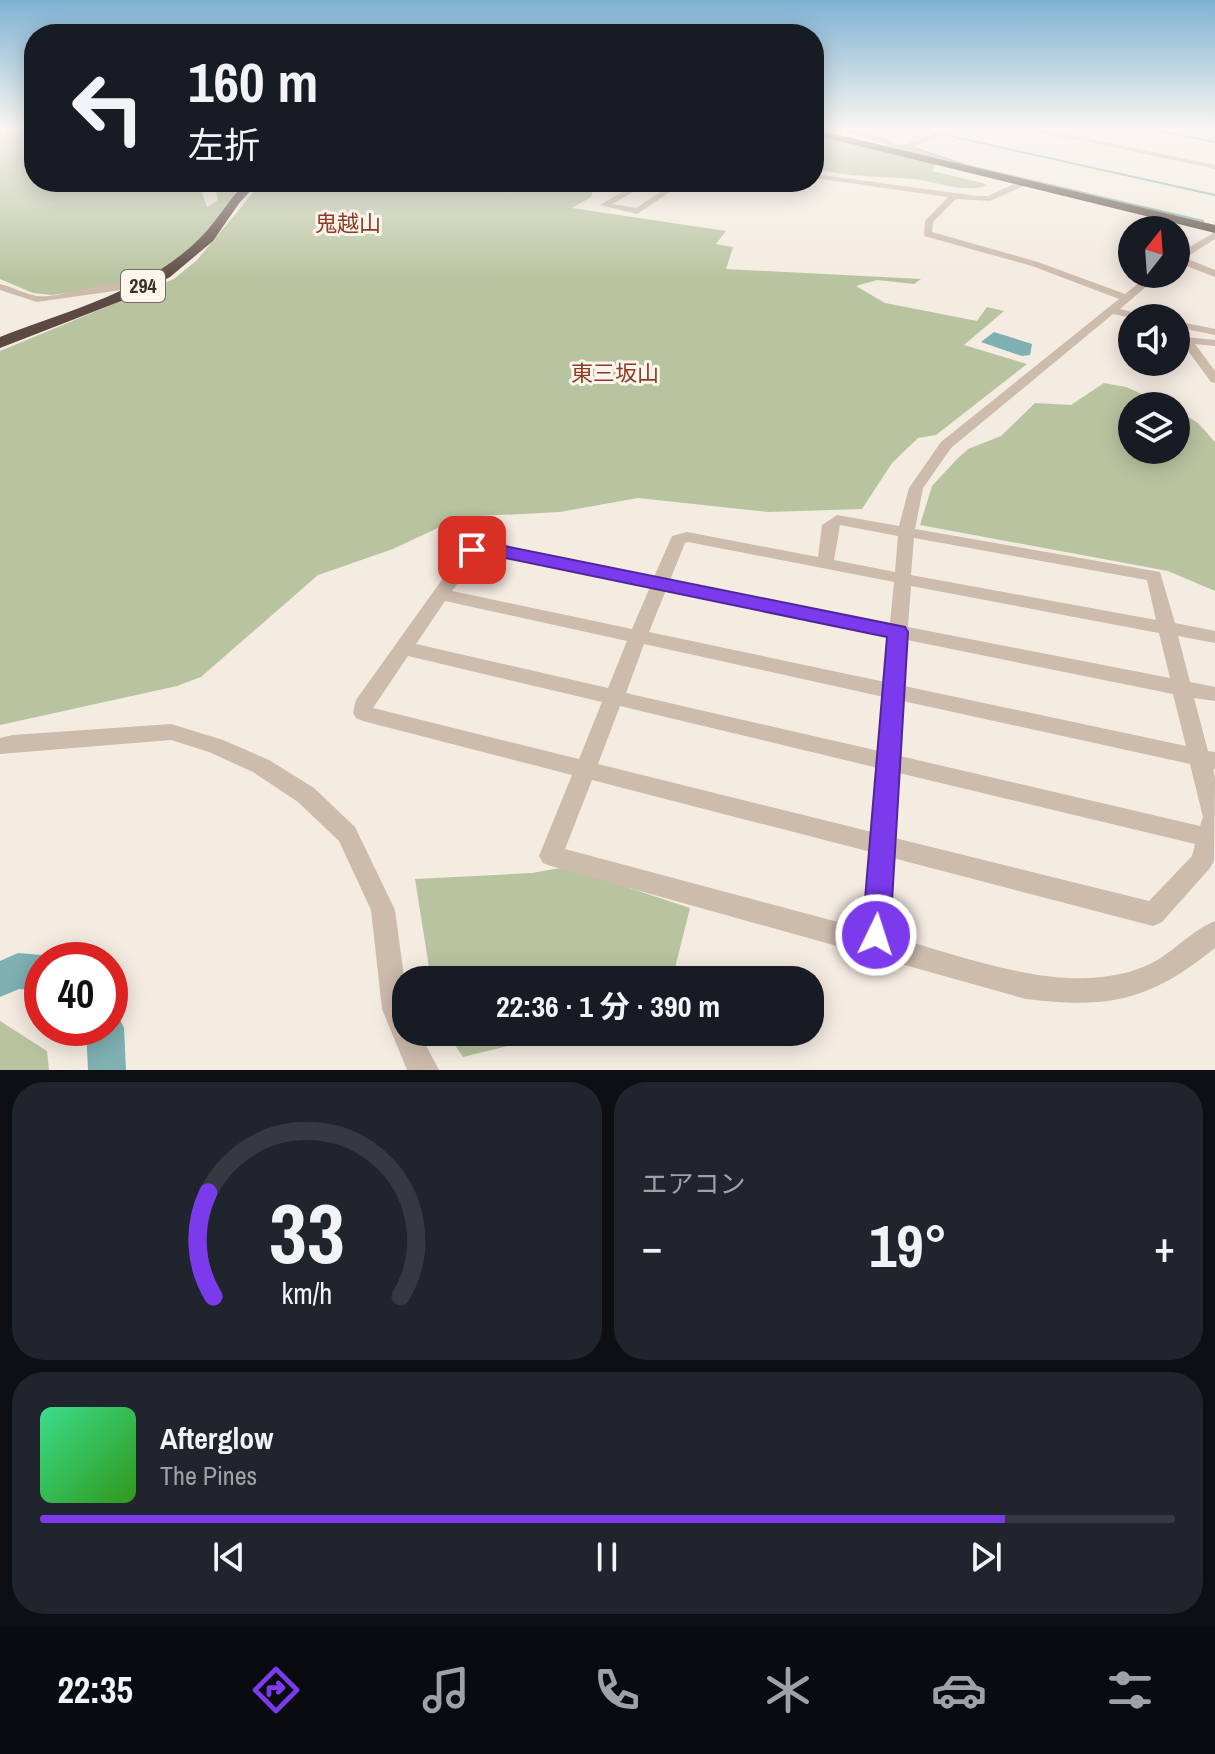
<!DOCTYPE html>
<html lang="ja">
<head>
<meta charset="utf-8">
<style>
  :root { --surface:#171b24; --page:#20242c; --text:#f1f3f6; --muted:#9ea1a6; --line:#363941; --accent:#7c3aed }
  body { margin:0; font-family:"Archivo Narrow","Noto Sans JP",sans-serif; background:var(--page); color:var(--text); height:100vh; display:flex; flex-direction:column; font-size:30px; white-space:nowrap }
  * { box-sizing:border-box; margin:0 }
  p { font-size:26px; color:var(--muted) }
  .icon { flex:none; width:44px; height:44px; fill:none; stroke:currentColor; stroke-width:2; stroke-linecap:round; stroke-linejoin:round }
  .map { position:relative; height:1070px; overflow:hidden }
  .panel { display:flex; flex-direction:column; gap:12px; padding:12px; background:#0d0f14; flex:1 }
  .panel>* { flex:none }
  .top-card { position:absolute; left:24px; top:24px; width:800px; height:168px; border-radius:32px; box-shadow:0 4px 20px #0003; background:#171b24; color:var(--text); overflow:hidden }
  .needle { width:52px; rotate:17deg }
  .fabs { position:absolute; left:1118px; top:216px; display:grid; gap:16px }
  .fabs a { display:grid; place-items:center; width:72px; height:72px; border-radius:50%; background:var(--surface); box-shadow:0 4px 20px #0003; font-size:40px }
  .speed { position:absolute; left:24px; top:942px; display:flex; gap:16px; font-size:40px; font-weight:700; text-align:center }
  .speed>* { display:grid; place-content:center; width:104px; height:104px; border-radius:50%; background:var(--surface); box-shadow:0 4px 20px #0003; line-height:1 }
  .speed .limit { border:12px solid #d22; background:#fff; color:#111 }
  .pin { position:absolute; display:grid; place-items:center; width:68px; height:68px; color:#fff; margin:-34px; border-radius:16px; box-shadow:0 4px 12px #0006 }
  .me { position:absolute; width:88px; margin:-44px; rotate:4deg; stroke-linejoin:round; filter:drop-shadow(0 0 6px #0008) }
  .turn { display:flex; align-items:center; gap:28px; height:168px; padding:0 32px; font-size:36px }
  .turn .icon { width:104px; height:104px; stroke-width:2.5 }
  .turn b { display:block; font-size:56px; line-height:68px }
  .big { font-size:60px; font-weight:700; line-height:1.1 }
  .panel .widget { flex:1; display:flex; flex-direction:column; justify-content:center; gap:12px; min-width:0; padding:0 28px; border-radius:32px; background:var(--page) }
  .panel .dial { align-items:center; gap:0 }
  .dial svg { height:208px; overflow:visible; fill:none; stroke:var(--line); stroke-width:7; stroke-linecap:round; text-anchor:middle }
  .dial text { fill:var(--text); stroke:none }
  .song { display:flex; align-items:center; gap:24px }
  .cover { width:96px; height:96px; border-radius:12px; background:linear-gradient(135deg,hsl(150 70% 55%),hsl(110 70% 35%)) }
  .played { height:8px; border-radius:4px; background:linear-gradient(90deg,var(--accent) 85%,var(--line) 85%) }
  .keys { display:flex; justify-content:space-around; direction:ltr }
  .heat { display:flex; justify-content:space-between; align-items:center; font-size:44px; direction:ltr }
  .panel .tiles { flex:1; display:grid; gap:12px; grid-template-columns:1fr 1fr }
  .widget:last-child { grid-column:span 2 }
  .trip { position:absolute; left:392px; top:966px; width:432px; height:80px; border-radius:32px; background:var(--surface); box-shadow:0 4px 20px #0003; font-weight:700; line-height:80px; text-align:center }
  .tab-bar { display:flex; height:128px; justify-content:space-around; align-items:center; background:#090b0e; color:var(--muted) }
  .tab-bar .icon { width:56px; height:56px }
  .tab-bar .selected { color:var(--accent) }
  .tab-bar b { font-size:36px; color:var(--text) }
  .map>svg:first-child { display:block }
  .green { fill:#b8c4a0 }
  .water { fill:#7fb0b2 }
  .lines { fill:none; stroke-linecap:round; stroke-linejoin:round }
  .stream { stroke:#7fb0b2; stroke-width:2 }
  .river { fill:#7fb0b2; fill-rule:evenodd }
  .minor { fill:#cdbbac; fill-rule:evenodd }
  .highway { fill:#5c4a42; fill-rule:evenodd }
  .route { fill:#7c3aed; stroke:#51269a; stroke-width:2 }
  .labels { text-anchor:middle; stroke-width:6; stroke-linejoin:round; paint-order:stroke }
  .shield { fill:#fbf5ee; stroke:#756b66; stroke-width:2 }
  .shield-label { font-size:20px; font-weight:bold; fill:#3b302b }
  .far-quarter-label { font-size:22px; fill:#8c3b22; stroke:#fbf5ee }
</style>
</head>
<body>
<div class="map">
<svg width="1215" height="1070" viewBox="0 0 1215 1070">
  <rect width="100%" height="100%" fill="#f4ebe1"/>
  <g class="green">
    <path d="M0,129H34V182H195L199,185L207,207L218,200L216,192L220,190L248,182L239,189L210,231L170,267L138,284L52,295L33,293L0,279Z"/>
    <path d="M814,135L935,164L932,171L983,183L987,186C960,193 940,182 913,179C879,176 849,177 814,169Z"/>
    <path d="M262,182H581L594,188L591,197L572,208L726,231L716,244L733,247L726,269L921,279L914,284L877,280L856,286L885,303L977,321L987,307L1004,311L964,345L1027,364L936,435L918,438L892,463L862,509L768,512L638,498L560,512L461,517L393,549L318,575L201,677L177,686L0,725V351L174,279L197,260Z"/>
    <path d="M1104,383L1126,387L1169,406H1132V450H1176V409L1198,423L1215,442V591L1168,571L920,525L932,486L957,459L968,449L1001,436L1035,403L1071,405Z"/>
    <path d="M566,867L690,908L672,980H431L415,879L532,873Z"/>
    <path d="M0,1021L47,1051L49,1070H0Z"/>
    <path d="M446,1032H566L463,1057Z"/>
  </g>
  <path class="water" d="M994,332L1032,344L1030,355L1022,356L981,342Z"/>
  <g class="lines">
    <g class="stream">
      <path d="M840,129L892,142"/>
      <path d="M918,129L1215,195"/>
      <path d="M1027,129L1075,139"/>
      <path d="M1148,129L1215,142"/>
      <path d="M908,146L965,165L1203,221"/>
    </g>
    <g class="river">
      <path d="M18,953L42,955L53,960H42V991L19,989L0,997V961Z"/>
      <path d="M110,1011L118,1015L124,1028L126,1070H88L86,1028H110Z"/>
    </g>
    <g class="minor">
      <path d="M948,129H959L911,147L956,164L953,168L934,160L869,139L873,137L904,145Z"/>
      <path d="M1027,129H1042L1215,165V169Z"/>
      <path d="M814,174L977,196H988L1020,181H1026V185L990,201L956,199L933,222L932,232L1038,262L1125,294L1150,274H1161L1120,309L1155,318H1132L1113,314L951,448L923,488L915,529L1160,572L1175,623L1215,631V643L1178,636L1190,682L1215,687V701L1194,698L1208,751L1215,752V770L1213,769L1215,778L1214,861L1210,868L1162,922L1153,926L893,858L889,932L892,937C967,957 1067,998 1143,967C1170,957 1188,932 1215,921V948C1149,1001 1110,1009 1026,999L551,866L543,863L539,856L572,775L363,721L356,718L353,713L356,700L466,546L480,542L654,577L672,536L687,532L818,557L822,525L837,515L899,526L909,488L941,442L1119,299L1032,266L924,236L925,221L948,197L814,178ZM840,525L898,536L895,572L834,560ZM914,538L1147,580L1156,620L911,575ZM688,542L894,582L890,623L670,580L685,543ZM481,552L650,587L632,629L452,591ZM911,586L1159,633L1170,678L908,627ZM666,590L889,636L885,682L649,632ZM445,601L627,641L608,688L416,644ZM907,640L1173,694L1186,746L904,686ZM644,644L884,697L879,751L626,693ZM408,656L602,702L579,759L373,708ZM903,701L1190,764L1203,817L1200,826L900,756ZM620,706L878,768L872,832L598,764ZM899,773L1195,844L1192,856L1149,901L895,838ZM592,780L871,852L864,929L565,849Z"/>
      <path d="M639,182L676,188L637,214L600,205ZM644,186L665,189L636,208L612,204Z"/>
      <path d="M1215,232V239L1185,258L1215,270V277L1176,262V255Z"/>
      <path d="M0,284C12,287 25,294 37,296C66,299 121,272 145,287L140,290H121L37,302L0,290Z"/>
      <path d="M1176,321L1215,329V335L1176,327Z"/>
      <path d="M1186,337L1215,340V346L1195,344L1215,371V383L1211,382L1180,340Z"/>
      <path d="M171,724L223,740L269,760L314,788L355,827L395,910L406,991V1032H419L439,1070H407L382,1009L371,910L339,841L298,802L253,772L209,752L171,740L0,754V738L13,735Z"/>
    </g>
    <g class="highway">
      <path d="M814,129L1215,225V233L814,135Z"/>
      <path d="M246,182H259L240,202L213,241L170,277L134,296L0,348V337C69,310 151,290 203,235C219,218 230,198 246,182Z"/>
    </g>
  </g>
  <linearGradient id="sky" x2="0" y2="1"><stop stop-color="#7eb2d2"/><stop offset="0.46" stop-color="#faf6f2"/><stop offset="1" stop-color="#faf6f2" stop-opacity="0"/></linearGradient>
  <rect width="1215" height="279" fill="url(#sky)"/>
  <path class="route" d="M480,541L905,627L908,632L890,935L886,945L876,949L866,945L862,935L887,637L481,553L465,554L463,550L465,546Z"/>
  <g class="labels">
    <rect class="shield" x="121" y="270" width="44" height="32" rx="6"/>
    <g class="shield-label">
      <text x="143" y="293">294</text>
    </g>
    <g class="far-quarter-label">
      <text x="348" y="231">鬼越山</text>
      <text x="615" y="381">東三坂山</text>
    </g>
  </g>
</svg>
<div class="fabs">
<a><svg class="needle" viewBox="-14 -14 28 28"><path d="M0-13l5 13h-10z" fill="#e53935"/><path d="M0 13l5-13h-10z" fill="#9ea1a6"/></svg></a>
<a><svg class="icon" aria-label="sound" viewBox="0 0 24 24"><path d="M4 9h4l5-4v14l-5-4H4zM17 9q2 3 0 6"/></svg></a>
<a><svg class="icon" aria-label="layers" viewBox="0 0 24 24"><path d="M12 4l9 5-9 5-9-5zM3 14l9 5 9-5"/></svg></a>
</div>
<div class="speed"><div class="limit">40</div></div>
<div class="pin" style="left:472px;top:550px;background:#d93025"><svg class="icon" aria-label="arrive" viewBox="0 0 24 24"><path d="M6 21V4h12l-3 4 3 4H6"/></svg></div>
<svg class="me" style="left:876px;top:935px" viewBox="-20 -20 40 40"><circle r="17" fill="#7c3aed" stroke="#fff" stroke-width="3"/><path d="M0-11L8 9 0 5-8 9z" fill="#fff"/></svg>
<div class="trip">22:36 · 1 分 · 390 m</div>
<div class="top-card">
<div class="turn"><svg class="icon" aria-label="left" viewBox="0 0 24 24"><path d="M17 20v-9H6M10 6l-5 5 5 5"/></svg><div><b>160 m</b>左折</div></div>
</div>
</div>
<section class="panel">
<div class="tiles">
<div class="widget dial"><svg viewBox="0 0 100 80">
<path d="M14 69A42 42 0 1 1 86 69"/>
<path d="M14 69A42 42 0 0 1 12 29" stroke="#7c3aed"/>
<text x="50" y="56" font-size="32" font-weight="700">33</text>
<text x="50" y="72" font-size="11">km/h</text>
</svg></div>
<div class="widget"><p>エアコン</p>
<div class="heat"><a>−</a><b class="big">19°</b><a>+</a></div>
</div>
<div class="widget">
<div class="song"><i class="cover"></i><div><b>Afterglow</b><p>The Pines</p></div></div>
<div class="played"></div>
<div class="keys"><svg class="icon" aria-label="previous" viewBox="0 0 24 24"><path d="M18 5L8 12l10 7zM5 5v14"/></svg><svg class="icon" aria-label="pause" viewBox="0 0 24 24"><path d="M8 5v14M16 5v14"/></svg><svg class="icon" aria-label="next" viewBox="0 0 24 24"><path d="M6 5l10 7-10 7zM19 5v14"/></svg></div>
</div>
</div>
</section>
<nav class="tab-bar">
<b>22:35</b>
<svg class="icon selected" aria-label="directions" viewBox="0 0 24 24"><path d="M12 3l9 9-9 9-9-9zM9 14v-3h6M13 9l2 2-2 2"/></svg>
<svg class="icon" aria-label="music" viewBox="0 0 24 24"><path d="M9 18V5l10-2v13"/><circle cx="6" cy="18" r="3"/><circle cx="16" cy="16" r="3"/></svg>
<svg class="icon" aria-label="phone" viewBox="0 0 24 24"><path d="M5 4h4l2 5-3 2q2 4 5 5l2-3 5 2v4C11 20 4 13 5 4z"/></svg>
<svg class="icon" aria-label="climate" viewBox="0 0 24 24"><path d="M12 3v18M4 7l16 10M4 17L20 7"/></svg>
<svg class="icon" aria-label="car" viewBox="0 0 24 24"><path d="M5 17H2v-5l4-1 3-4h7l3 4 3 1v5h-3M9 17h6M6 11h13"/><circle cx="7" cy="17" r="2"/><circle cx="17" cy="17" r="2"/></svg>
<svg class="icon" aria-label="filters" viewBox="0 0 24 24"><path d="M4 7h16M4 17h16"/><circle cx="9" cy="7" r="2"/><circle cx="15" cy="17" r="2"/></svg>
</nav>
</body>
</html>
